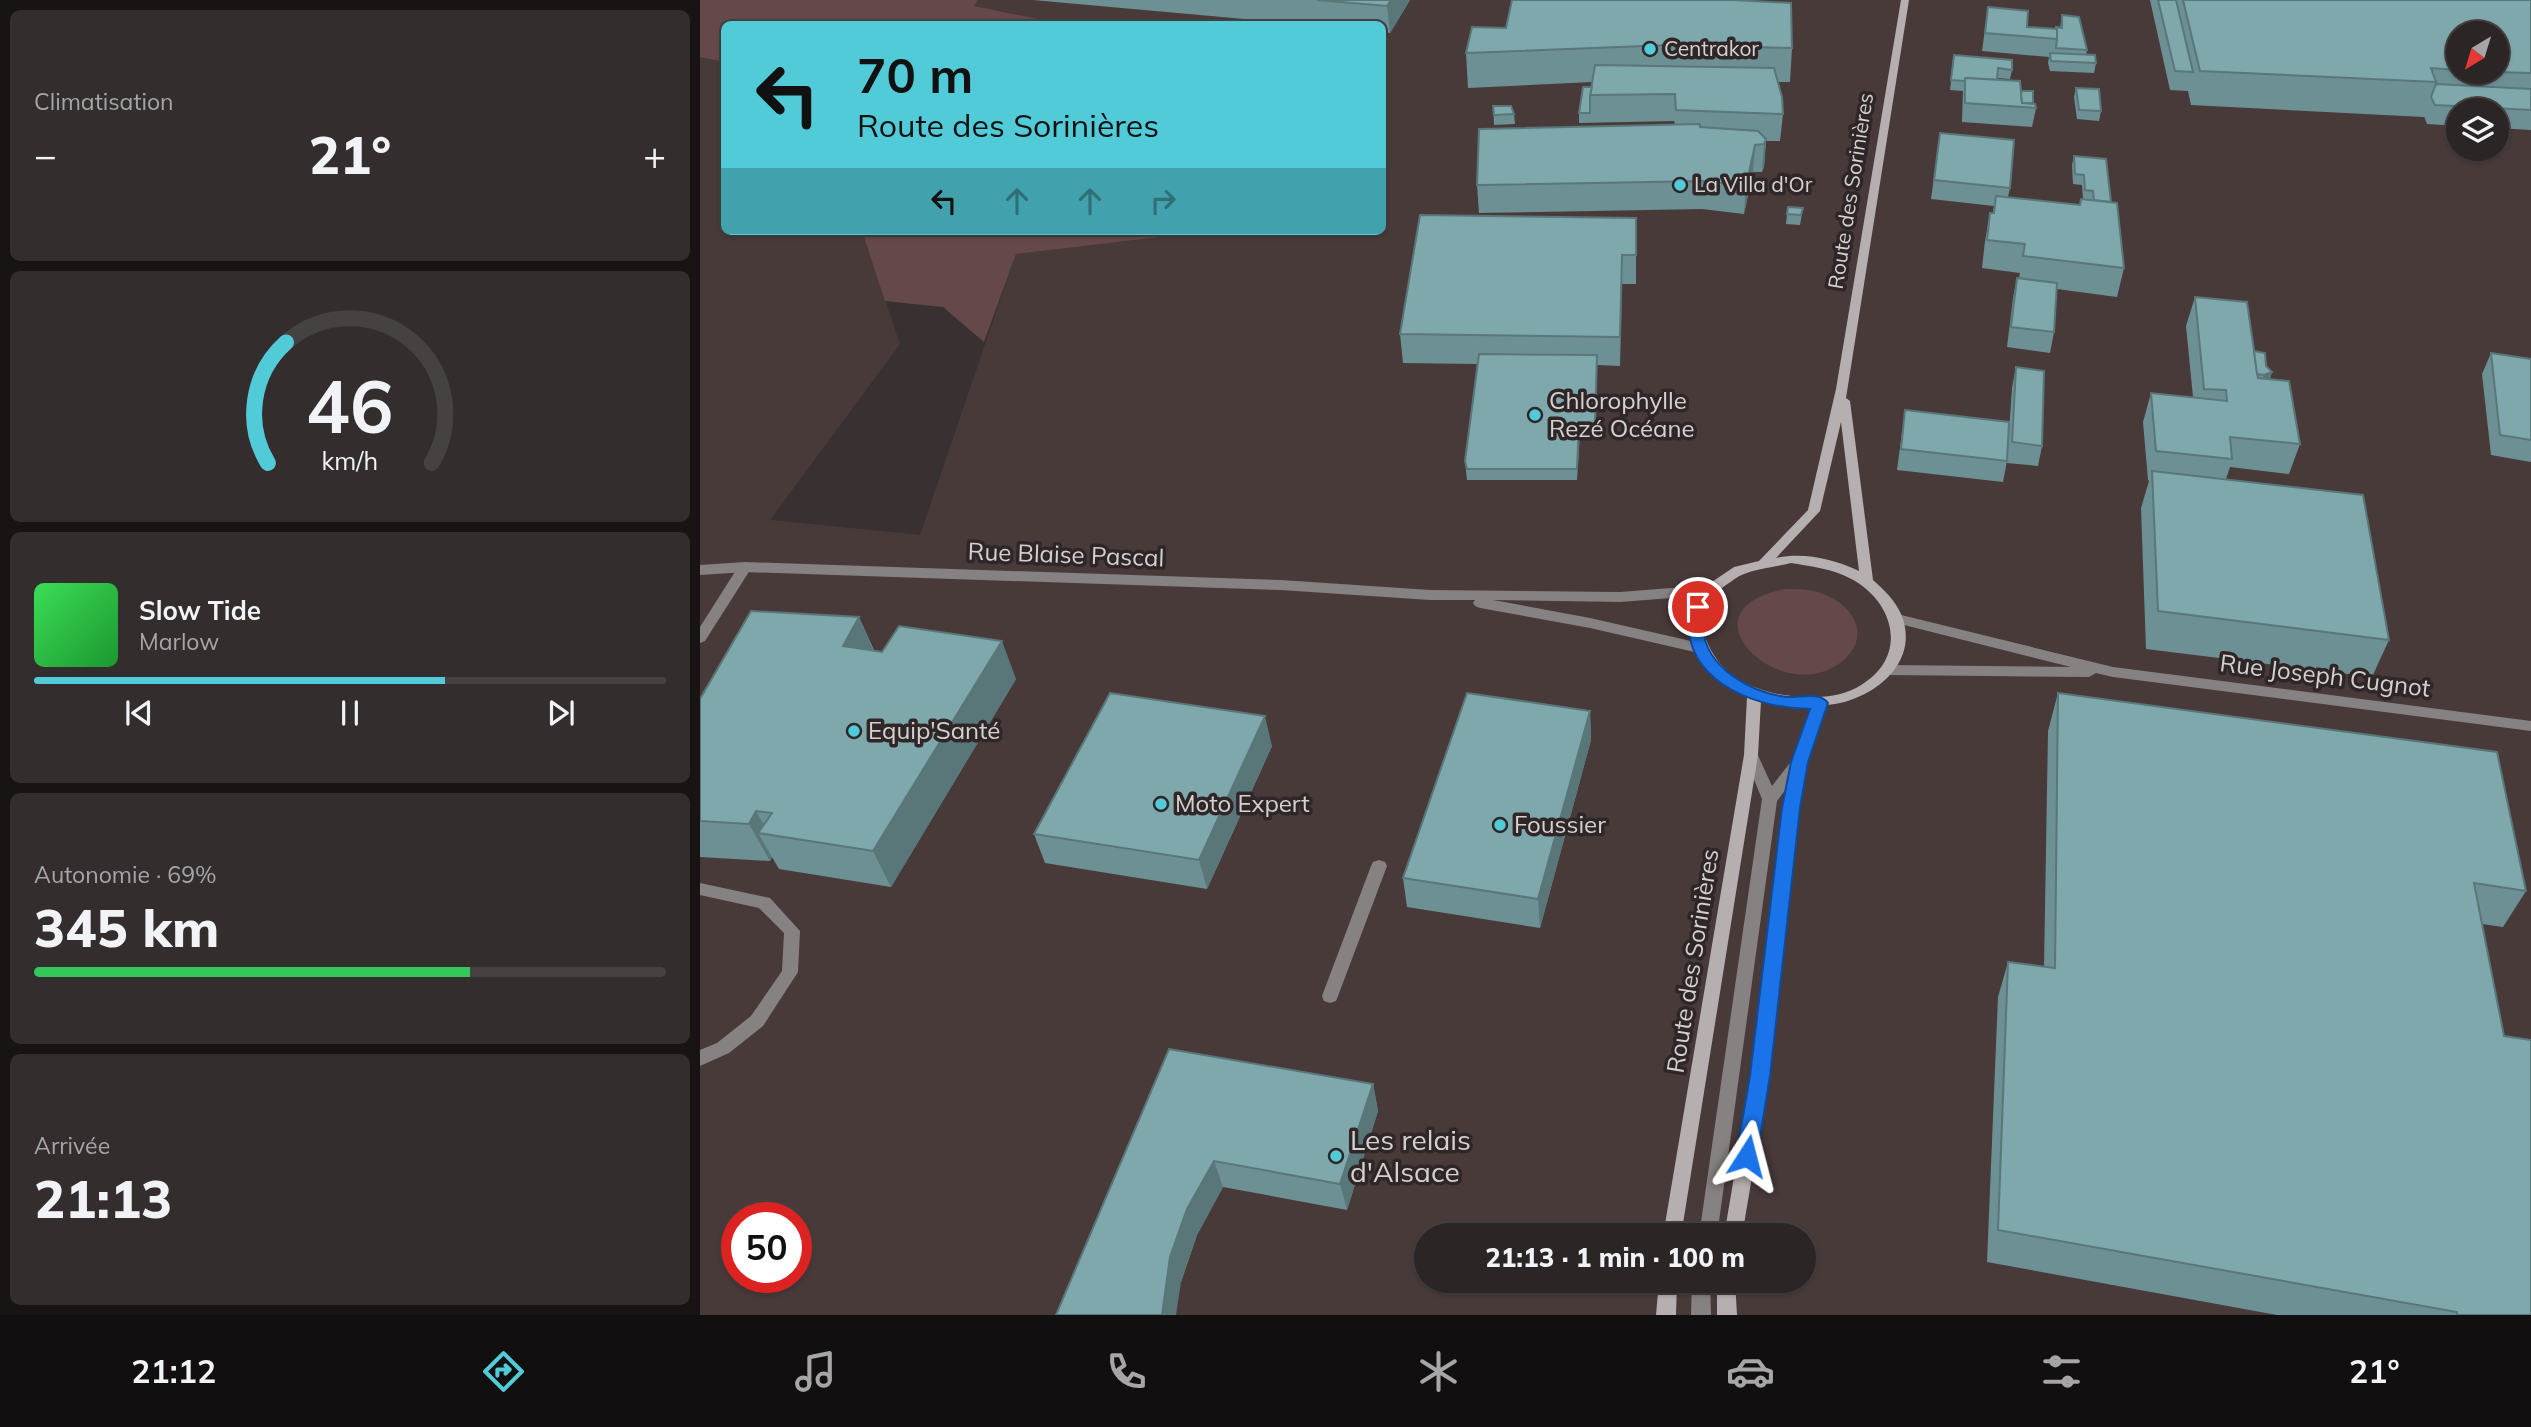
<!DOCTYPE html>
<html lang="fr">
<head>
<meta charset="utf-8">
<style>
  :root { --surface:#2b2525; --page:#332d2d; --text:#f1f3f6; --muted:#a6a5a7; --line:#474242; --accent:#52cbd9 }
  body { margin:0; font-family:Mulish,sans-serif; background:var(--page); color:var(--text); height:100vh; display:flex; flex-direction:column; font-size:26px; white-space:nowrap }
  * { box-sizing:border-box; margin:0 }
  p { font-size:23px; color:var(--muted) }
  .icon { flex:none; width:38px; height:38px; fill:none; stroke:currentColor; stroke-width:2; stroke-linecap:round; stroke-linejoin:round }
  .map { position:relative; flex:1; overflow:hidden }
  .side { display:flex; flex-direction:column; gap:10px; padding:10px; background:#181414; width:700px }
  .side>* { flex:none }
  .top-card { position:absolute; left:21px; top:21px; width:665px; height:214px; border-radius:10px; box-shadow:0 2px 5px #0004,0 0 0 2px var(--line); background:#52cbd9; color:#111; overflow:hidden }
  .needle { width:46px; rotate:218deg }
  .controls { position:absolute; left:1746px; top:21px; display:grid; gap:14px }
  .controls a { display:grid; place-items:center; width:63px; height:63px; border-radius:50%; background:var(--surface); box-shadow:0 2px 5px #0004,0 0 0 2px var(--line); font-size:35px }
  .speed { position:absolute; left:21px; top:1202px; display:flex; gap:14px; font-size:35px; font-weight:700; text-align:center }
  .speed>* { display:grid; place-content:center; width:91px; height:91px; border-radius:50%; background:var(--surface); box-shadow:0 2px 5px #0004,0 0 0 2px var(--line); line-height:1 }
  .speed .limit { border:10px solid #d22; background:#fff; color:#111 }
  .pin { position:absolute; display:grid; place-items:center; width:60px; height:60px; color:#fff; margin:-30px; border:4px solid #fff; border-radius:50%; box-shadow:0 2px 7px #0007 }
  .me { position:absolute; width:77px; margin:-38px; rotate:9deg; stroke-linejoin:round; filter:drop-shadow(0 0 5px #0008) }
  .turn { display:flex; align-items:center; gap:24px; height:147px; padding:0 21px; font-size:32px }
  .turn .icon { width:91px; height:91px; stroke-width:2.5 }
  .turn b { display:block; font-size:49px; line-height:60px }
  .lanes { display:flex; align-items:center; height:66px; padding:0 21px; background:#0003; justify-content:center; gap:35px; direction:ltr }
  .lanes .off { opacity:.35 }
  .big { font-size:52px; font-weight:800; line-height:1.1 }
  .side .tile { flex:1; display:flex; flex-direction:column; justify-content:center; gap:10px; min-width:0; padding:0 24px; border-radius:10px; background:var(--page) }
  .side .dial { align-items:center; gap:0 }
  .dial svg { height:182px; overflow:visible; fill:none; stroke:var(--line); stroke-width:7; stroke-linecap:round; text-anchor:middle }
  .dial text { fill:var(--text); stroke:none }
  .song { display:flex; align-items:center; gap:21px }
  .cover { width:84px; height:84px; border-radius:10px; background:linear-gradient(135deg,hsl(130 70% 55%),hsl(130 70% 35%)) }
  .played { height:7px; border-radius:4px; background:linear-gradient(90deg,var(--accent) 65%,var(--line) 65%) }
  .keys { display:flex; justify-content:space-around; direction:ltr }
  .heat { display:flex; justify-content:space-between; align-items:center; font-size:38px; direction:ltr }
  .charge { height:10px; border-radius:5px; background:linear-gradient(90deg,#34c759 69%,var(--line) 0) }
  .trip { position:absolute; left:714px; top:1223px; width:402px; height:70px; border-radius:35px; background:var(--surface); box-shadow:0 2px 5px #0004,0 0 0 2px var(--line); font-weight:800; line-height:70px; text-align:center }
  .dock { display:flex; height:112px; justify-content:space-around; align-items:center; background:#110f0f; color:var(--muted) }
  .dock .icon { width:49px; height:49px }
  .dock .active { color:var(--accent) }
  .dock b { font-size:32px; color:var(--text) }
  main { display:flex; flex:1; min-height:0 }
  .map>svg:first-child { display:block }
  .built { fill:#493a3a; fill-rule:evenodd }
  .green { fill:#65494a }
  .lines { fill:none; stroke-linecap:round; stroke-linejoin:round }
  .service { fill:#878282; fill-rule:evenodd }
  .minor { fill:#878282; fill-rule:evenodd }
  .secondary { fill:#b6afaf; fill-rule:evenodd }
  .wall { fill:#6d9095; fill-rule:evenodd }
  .shaded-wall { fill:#597679 }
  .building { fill:#7fa8ad; stroke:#597679; stroke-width:2 }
  .route { fill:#1a73e8; stroke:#114b97; stroke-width:2 }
  .poi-dot { fill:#52cbd9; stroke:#2f2727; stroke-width:2.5 }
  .labels { text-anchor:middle; stroke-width:7; stroke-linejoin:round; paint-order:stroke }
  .far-poi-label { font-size:21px; fill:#d6d1d1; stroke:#2f2727; text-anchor:start }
  .far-street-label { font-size:21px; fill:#d6d1d1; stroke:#2f2727 }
  .poi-label { font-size:24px; fill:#d6d1d1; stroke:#2f2727; text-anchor:start }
  .street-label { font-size:24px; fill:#d6d1d1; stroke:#2f2727 }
  .near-poi-label { font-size:28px; fill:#d6d1d1; stroke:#2f2727; text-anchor:start }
</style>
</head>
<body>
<main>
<section class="side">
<div class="tile"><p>Climatisation</p>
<div class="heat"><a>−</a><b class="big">21°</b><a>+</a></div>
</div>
<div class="tile dial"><svg viewBox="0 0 100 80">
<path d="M14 69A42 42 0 1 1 86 69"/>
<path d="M14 69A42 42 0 0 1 22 16" stroke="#52cbd9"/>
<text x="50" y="56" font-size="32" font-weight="700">46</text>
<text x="50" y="72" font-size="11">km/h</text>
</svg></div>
<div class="tile">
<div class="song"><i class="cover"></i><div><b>Slow Tide</b><p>Marlow</p></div></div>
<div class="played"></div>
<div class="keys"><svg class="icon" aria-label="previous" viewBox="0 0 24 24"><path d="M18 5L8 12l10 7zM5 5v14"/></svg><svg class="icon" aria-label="pause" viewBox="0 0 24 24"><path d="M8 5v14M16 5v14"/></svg><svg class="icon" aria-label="next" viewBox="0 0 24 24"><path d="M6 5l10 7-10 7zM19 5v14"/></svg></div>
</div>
<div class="tile"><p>Autonomie · 69%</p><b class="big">345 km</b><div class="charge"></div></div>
<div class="tile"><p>Arrivée</p><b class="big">21:13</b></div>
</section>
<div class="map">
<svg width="1831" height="1315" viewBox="0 0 1831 1315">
  <rect width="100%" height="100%" fill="#393131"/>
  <path class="built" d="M278,0H1831V1315H0V57L24,62V231H162L200,344L70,520L220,535L316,254L512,231H682V24H362L274,6ZM1759,33H1797V72H1759ZM1759,110H1797V149H1759ZM37,1218H96V1278H37ZM726,1236H1104V1281H726Z"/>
  <g class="green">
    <path d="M0,0H278L274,6L362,24H24V62L0,57Z"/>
    <path d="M162,231H512L316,254L284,342L243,307L185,301Z"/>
    <path d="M1086,589C1099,589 1111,589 1123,594C1156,606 1172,639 1140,663C1080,708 976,609 1086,589Z"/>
  </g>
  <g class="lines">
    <g class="service">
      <path d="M45,562L52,567L5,641L0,643V627L40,564Z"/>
      <path d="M1051,749L1056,751L1072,786L1094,758H1104L1106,762L1077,801L1017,1236H999L1062,799L1044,755L1046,751Z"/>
      <path d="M679,860L685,862L687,866L638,996L636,1001L630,1003L624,1001L622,996L671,866L673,862Z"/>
      <path d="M0,883L70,898L100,931L98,972L63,1026L29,1053L0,1066V1050L17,1043L51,1016L82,971L84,933L59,908L0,895Z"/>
      <path d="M992,1281H1010L1011,1315H991Z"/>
    </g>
    <g class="minor">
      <path d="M45,562L581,580L730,590L920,592L1009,585L1016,590L1009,595L920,602L793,600L890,618L1004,644L1006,648L999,653L890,628L780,608L775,606L773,603L775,600H730L581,590L45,572L0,575V565Z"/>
      <path d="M1197,614L1413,667L1831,721V731L1413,677L1396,673L1389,677L1188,675L1181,670L1188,665L1371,667L1192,622L1190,619L1192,616Z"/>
    </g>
    <g class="secondary">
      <path d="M1201,0H1209L1146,398L1150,401L1173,580C1184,590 1195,600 1201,614C1222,664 1170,702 1126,705L1106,762L1099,808L1069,1076L1042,1236H1024L1051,1076L1083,808L1092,762L1111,707L1092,708L1061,701L1058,755L981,1236H963L1044,755L1047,697L1015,677L993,647L989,618L1003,588L1034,567L1059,561L1108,510L1136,389ZM1141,422L1159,571C1134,559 1103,552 1076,558L1120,511ZM1091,563C1109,566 1126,568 1143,575C1194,596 1213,658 1156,688C1133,700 1098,699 1073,693C1056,689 1034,680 1022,666C999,638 993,608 1026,585C1032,581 1038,576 1044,574C1059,568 1076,567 1091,563Z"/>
      <path d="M959,1281H977L976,1315H956Z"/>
      <path d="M1017,1281H1035L1037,1315H1017Z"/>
    </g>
  </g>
  <g class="wall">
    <path d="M333,0H710L690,33L682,32V24H600Z"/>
    <path d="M1450,0H1831V130L1797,128V110H1759V126L1727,124L1724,116V117L1491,105L1488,91L1470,90ZM1759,33L1797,72H1759Z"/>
    <path d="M1034,1L1092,48L1090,82H1078L1083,114L1080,141H1066L1064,167L1062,172H1053L1044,214L1002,209L779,213L777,185L975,124L974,121L879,123V113L892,87V82L768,88L766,53L806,28Z"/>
    <path d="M1288,7L1327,27L1355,29L1360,28L1362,15L1387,50L1386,55L1396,63L1394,73L1350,71L1348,63L1349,57L1282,51Z"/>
    <path d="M1254,55L1312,70L1310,79L1297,78V80L1321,91L1333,103L1336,108L1332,127L1262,122L1263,91L1250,90Z"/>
    <path d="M1376,88L1401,111L1399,121L1377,119L1374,97Z"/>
    <path d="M793,106L814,114L815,124L794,125Z"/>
    <path d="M1240,133L1310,188L1308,197L1379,205L1383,199L1382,185L1373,184L1372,165L1374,156L1411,202L1424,268L1417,297L1357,289L1354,332L1350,353L1307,347L1313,298L1317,278H1319L1320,273L1282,268L1285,241L1290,213H1293L1294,206L1231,199Z"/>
    <path d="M1103,208L1100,225L1086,224L1087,214Z"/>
    <path d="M936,218V284H922L920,366L897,365L895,433H880L877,480H767L765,461L777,364L703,363L700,334Z"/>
    <path d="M1495,297L1554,351L1572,372L1570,379L1600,444L1589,474L1530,467L1526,479L1689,640L1672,677L1446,649L1441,508L1449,481L1448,480L1443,422L1451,393L1493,397L1486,326Z"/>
    <path d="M1791,353L1831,359V462L1791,455L1782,374Z"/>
    <path d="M1316,367L1342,446L1338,466L1307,463L1312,388Z"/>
    <path d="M1205,410L1307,461L1303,482L1197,470Z"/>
    <path d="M159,617L174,650L316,679L191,887L79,869L72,857L70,861L0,857V699Z"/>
    <path d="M1358,693L1826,891L1803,927L1782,924L1831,1315H1577L1287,1262L1298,997L1308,962L1344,967L1348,731Z"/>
    <path d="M890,711L891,740L840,928L707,907L703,878Z"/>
    <path d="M572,746L507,889L345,863L334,834Z"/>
    <path d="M469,1049L673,1084L678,1111L647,1210L523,1187L497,1235L481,1282Z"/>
  </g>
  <g class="shaded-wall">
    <path d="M691,0H710L690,33L687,6Z"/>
    <path d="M1066,139L1064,167L1062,172L1064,144Z"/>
    <path d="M1055,145L1053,172L1044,214L1046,186Z"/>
    <path d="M1572,372L1568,383L1560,385L1564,375Z"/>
    <path d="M159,617L175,654L143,646Z"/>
    <path d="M302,641L316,679L191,887L173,851Z"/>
    <path d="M890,711L891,740L840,928L838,899Z"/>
    <path d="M565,716L572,746L507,889L499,860Z"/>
    <path d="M56,811L69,834L58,833L72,857L70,861L49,824Z"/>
    <path d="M673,1084L678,1111L647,1210L640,1184Z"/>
    <path d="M514,1161L523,1187L497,1235L481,1282L476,1315H462L470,1257L487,1209Z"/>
  </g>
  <g class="building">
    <path d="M617,0H691L687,6Z"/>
    <path d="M812,0H1034L1091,3L1092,48L969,45L766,53L772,27L806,28Z"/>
    <path d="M1458,0H1476L1493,72L1475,71Z"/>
    <path d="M1483,0H1831V73L1797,72V33H1759V70L1731,68L1736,82L1500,71Z"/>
    <path d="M1288,7L1328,11L1327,27L1357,29V39L1285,33Z"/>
    <path d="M1362,15L1379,17L1387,50L1356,48L1357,39V29H1356V27L1362,28Z"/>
    <path d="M1350,53L1395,55L1396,63L1351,61Z"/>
    <path d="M1254,55L1312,60V70L1298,68L1297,80L1265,78V81L1251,80Z"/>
    <path d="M895,65L1074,68L1082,97L1083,114L976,110L975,94L890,95Z"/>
    <path d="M1265,78L1320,81L1322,103L1335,104L1336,108L1265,103Z"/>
    <path d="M1736,84L1831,89V110L1735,105L1731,97Z"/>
    <path d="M883,87H892L890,95V113H879Z"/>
    <path d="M1376,88L1399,89L1401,111L1379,110Z"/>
    <path d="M1321,91H1333V103H1322Z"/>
    <path d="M793,106H811L814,114L794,115Z"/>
    <path d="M1000,124V127L1058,131L1066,139L1064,144L1055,145L1046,186L1004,181L777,185L779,129Z"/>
    <path d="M1240,133L1314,140L1310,188L1234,180Z"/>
    <path d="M1374,156L1406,159L1411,202L1394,200L1393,191L1385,190L1384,175L1375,174Z"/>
    <path d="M1296,196L1380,205L1381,199L1417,203L1424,268L1323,256L1325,244L1287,240L1290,213H1294Z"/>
    <path d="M1088,207L1103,208L1101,215L1087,214Z"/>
    <path d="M720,215L936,218V255H922L920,337L700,334Z"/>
    <path d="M1317,278L1357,283L1354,332L1311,327Z"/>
    <path d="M1495,297L1547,302L1558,378L1589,381L1600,444L1530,437L1532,459L1456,451L1451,393L1527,401L1526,390L1504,389Z"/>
    <path d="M1554,351L1565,353L1566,366L1572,372L1564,375L1557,374Z"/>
    <path d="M1791,353L1831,359V440L1800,435Z"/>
    <path d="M779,354L897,355L895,423L879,422L877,469H767L765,461Z"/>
    <path d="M1316,367L1344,371L1342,446L1312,442Z"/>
    <path d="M1205,410L1309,422L1307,461L1201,449Z"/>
    <path d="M1452,471L1663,495L1689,640L1458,611Z"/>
    <path d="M51,611L159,617L143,646L182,652L199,626L302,641L173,851L58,833L72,813L56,811L49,824L0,821V699Z"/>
    <path d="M410,693L565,716L499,860L334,834Z"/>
    <path d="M767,693L890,711L838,899L703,878Z"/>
    <path d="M1358,693L1797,752L1826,891L1774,883L1804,1036L1831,1040V1315H1757V1312L1298,1230L1308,962L1355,968Z"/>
    <path d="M469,1049L673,1084L640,1184L514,1161L487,1209L470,1257L462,1315H356Z"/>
  </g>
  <path class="route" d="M998,602L1006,607C1005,614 1002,622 1003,629C1006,668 1052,693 1087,697C1099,698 1120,691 1128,703L1108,762L1100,808L1070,1076L1057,1156L1054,1163L1047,1165L1039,1163L1036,1156L1050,1076L1082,808L1091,762L1110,709C1050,708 977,678 990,607Z"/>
  <g class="poi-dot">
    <circle cx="950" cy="49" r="7"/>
    <circle cx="980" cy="185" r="7"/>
    <circle cx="835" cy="415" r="7"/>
    <circle cx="154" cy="731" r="7"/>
    <circle cx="461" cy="804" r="7"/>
    <circle cx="800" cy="825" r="7"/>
    <circle cx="636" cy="1156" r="7"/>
  </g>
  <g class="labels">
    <g class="far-poi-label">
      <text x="964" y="56">Centrakor</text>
      <text x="994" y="192">La Villa d'Or</text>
    </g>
    <g class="far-street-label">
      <text transform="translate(1151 191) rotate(-81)" y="7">Route des Sorinières</text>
    </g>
    <g class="poi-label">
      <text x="849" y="409">Chlorophylle<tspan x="849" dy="28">Rezé Océane</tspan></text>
      <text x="168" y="739">Equip'Santé</text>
      <text x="475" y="812">Moto Expert</text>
      <text x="814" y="833">Foussier</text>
    </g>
    <g class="street-label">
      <text transform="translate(366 555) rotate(2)" y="8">Rue Blaise Pascal</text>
      <text transform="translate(1625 676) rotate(7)" y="8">Rue Joseph Cugnot</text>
      <text transform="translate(993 961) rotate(-81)" y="8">Route des Sorinières</text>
    </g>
    <g class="near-poi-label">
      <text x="650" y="1150">Les relais<tspan x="650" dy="32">d'Alsace</tspan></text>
    </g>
  </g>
</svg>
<div class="controls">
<a><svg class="needle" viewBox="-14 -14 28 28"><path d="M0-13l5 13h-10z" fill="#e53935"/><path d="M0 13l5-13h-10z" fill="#a6a5a7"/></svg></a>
<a><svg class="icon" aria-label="layers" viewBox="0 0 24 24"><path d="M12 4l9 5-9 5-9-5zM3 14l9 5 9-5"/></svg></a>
</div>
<div class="speed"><div class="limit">50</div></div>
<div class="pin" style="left:998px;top:607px;background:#d93025"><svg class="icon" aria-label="arrive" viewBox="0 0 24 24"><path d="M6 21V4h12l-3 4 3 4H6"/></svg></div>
<svg class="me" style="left:1047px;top:1156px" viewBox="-20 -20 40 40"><path d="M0-17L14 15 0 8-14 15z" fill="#1a73e8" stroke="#fff" stroke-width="4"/></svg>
<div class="trip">21:13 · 1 min · 100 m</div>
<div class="top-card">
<div class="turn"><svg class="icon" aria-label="left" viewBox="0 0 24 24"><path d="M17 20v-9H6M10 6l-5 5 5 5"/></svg><div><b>70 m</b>Route des Sorinières</div></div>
<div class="lanes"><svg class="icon" aria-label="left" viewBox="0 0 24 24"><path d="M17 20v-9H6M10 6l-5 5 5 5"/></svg><svg class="icon off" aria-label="ahead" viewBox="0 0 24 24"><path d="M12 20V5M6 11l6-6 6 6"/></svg><svg class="icon off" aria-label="ahead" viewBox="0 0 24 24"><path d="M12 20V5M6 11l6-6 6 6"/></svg><svg class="icon off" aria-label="right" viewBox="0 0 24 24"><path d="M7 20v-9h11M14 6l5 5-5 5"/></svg></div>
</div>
</div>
</main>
<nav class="dock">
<b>21:12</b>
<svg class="icon active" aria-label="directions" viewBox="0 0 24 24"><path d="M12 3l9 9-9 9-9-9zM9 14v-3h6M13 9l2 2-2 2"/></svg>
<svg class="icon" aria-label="music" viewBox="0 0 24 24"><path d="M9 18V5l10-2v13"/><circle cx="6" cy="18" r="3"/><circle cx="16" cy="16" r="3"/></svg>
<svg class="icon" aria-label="phone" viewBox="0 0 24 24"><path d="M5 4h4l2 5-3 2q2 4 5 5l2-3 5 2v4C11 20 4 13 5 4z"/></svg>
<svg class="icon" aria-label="climate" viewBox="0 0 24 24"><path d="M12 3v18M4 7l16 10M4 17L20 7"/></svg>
<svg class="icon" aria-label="car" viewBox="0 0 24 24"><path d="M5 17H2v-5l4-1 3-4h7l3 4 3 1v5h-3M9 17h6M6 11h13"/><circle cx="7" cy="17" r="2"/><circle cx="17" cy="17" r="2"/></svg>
<svg class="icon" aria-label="filters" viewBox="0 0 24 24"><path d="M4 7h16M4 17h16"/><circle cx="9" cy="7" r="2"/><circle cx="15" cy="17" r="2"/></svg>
<b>21°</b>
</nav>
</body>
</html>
